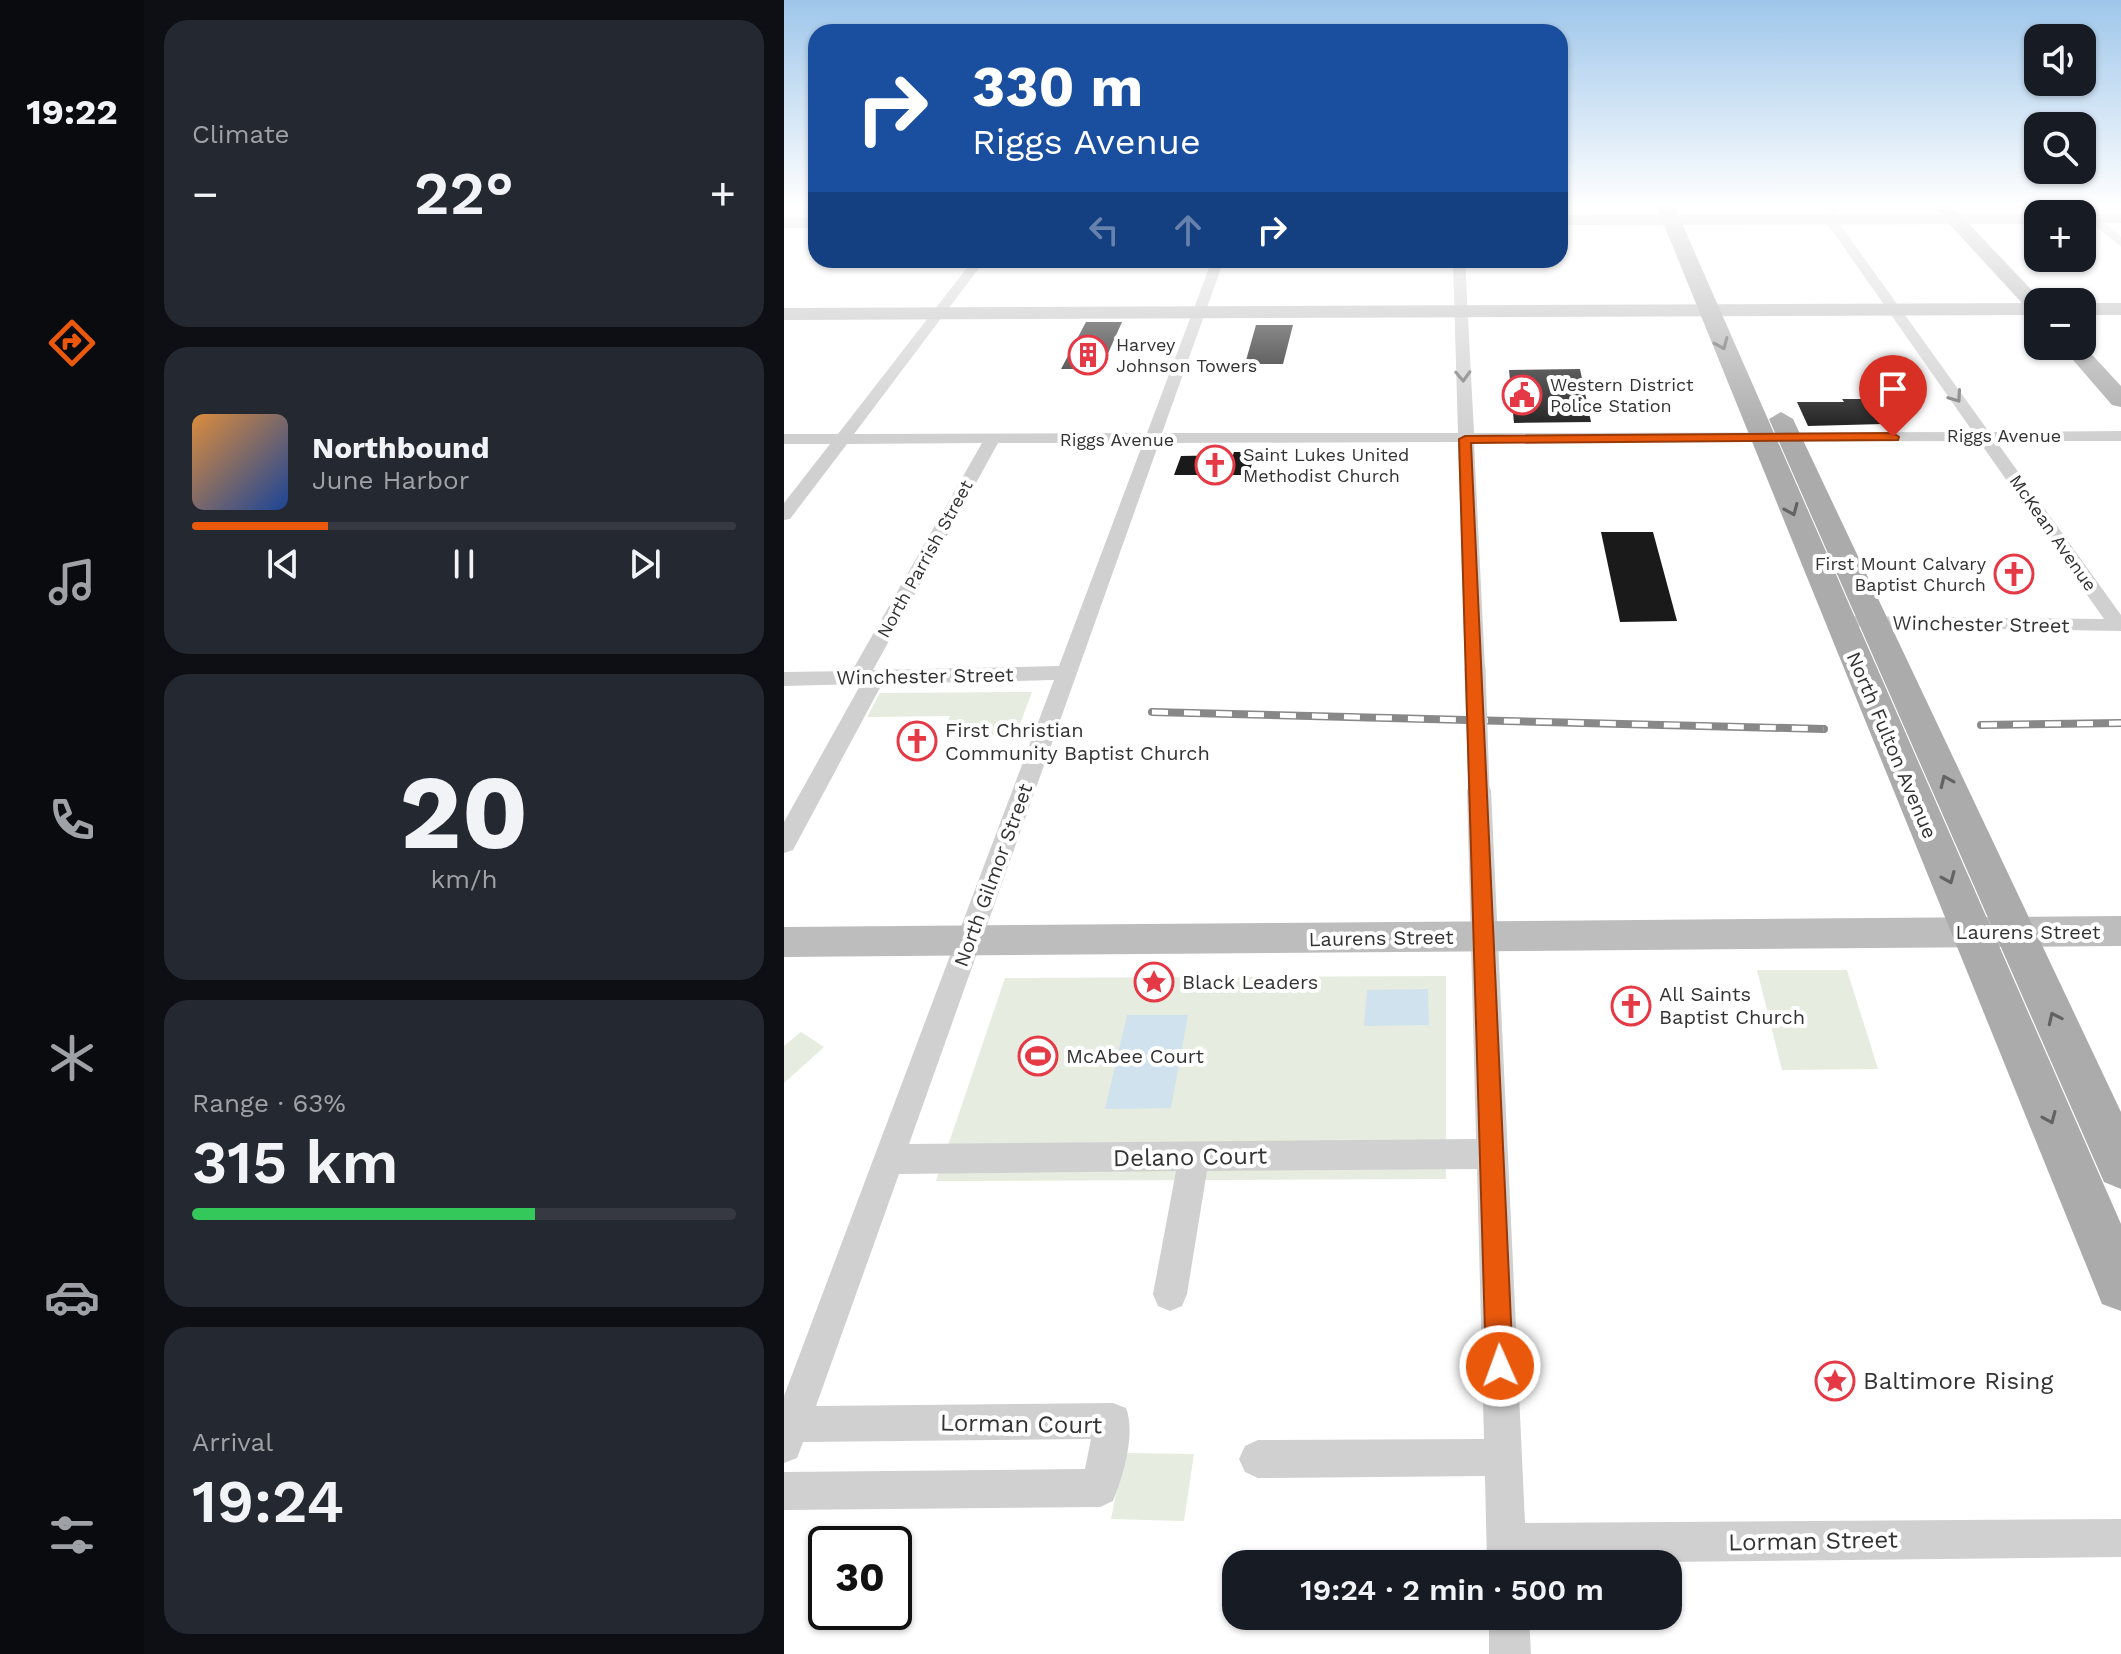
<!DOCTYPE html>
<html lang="en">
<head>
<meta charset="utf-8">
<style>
  :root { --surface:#171b24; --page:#242831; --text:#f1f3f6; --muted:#9ea1a6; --line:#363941; --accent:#ea580c }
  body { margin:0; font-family:"Work Sans",sans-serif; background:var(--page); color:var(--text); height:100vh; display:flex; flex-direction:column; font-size:30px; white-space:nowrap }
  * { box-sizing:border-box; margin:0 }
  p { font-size:26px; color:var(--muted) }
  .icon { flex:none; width:44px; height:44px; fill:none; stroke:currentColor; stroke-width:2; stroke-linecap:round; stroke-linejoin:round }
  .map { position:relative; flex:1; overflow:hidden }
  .panel { display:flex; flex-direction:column; gap:20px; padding:20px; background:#0d0f14; width:640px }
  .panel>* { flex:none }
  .hud { position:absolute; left:24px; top:24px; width:760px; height:244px; border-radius:24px; box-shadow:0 2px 6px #0004; background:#1a4fa0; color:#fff; overflow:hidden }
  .controls { position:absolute; left:1240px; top:24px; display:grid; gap:16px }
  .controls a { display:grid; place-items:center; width:72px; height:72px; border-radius:16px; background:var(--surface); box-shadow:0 2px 6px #0004; font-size:40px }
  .speed { position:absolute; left:24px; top:1526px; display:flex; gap:16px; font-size:40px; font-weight:700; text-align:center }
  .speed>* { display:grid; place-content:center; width:104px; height:104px; border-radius:50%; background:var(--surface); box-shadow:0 2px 6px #0004; line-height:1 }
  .speed .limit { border:4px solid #111; border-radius:12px; background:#fff; color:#111 }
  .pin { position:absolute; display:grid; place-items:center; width:68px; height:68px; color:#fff; margin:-82px -34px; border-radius:50% 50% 50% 0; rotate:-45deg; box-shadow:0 0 8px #0007 }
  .pin .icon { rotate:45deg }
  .me { position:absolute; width:88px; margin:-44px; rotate:358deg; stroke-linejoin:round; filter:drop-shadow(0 0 6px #0008) }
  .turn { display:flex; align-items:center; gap:28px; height:168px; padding:0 32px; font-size:36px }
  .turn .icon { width:104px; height:104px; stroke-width:2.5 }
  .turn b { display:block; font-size:56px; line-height:68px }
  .lanes { display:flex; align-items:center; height:76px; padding:0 32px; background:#0003; justify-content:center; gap:40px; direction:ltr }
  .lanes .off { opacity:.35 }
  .big { font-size:60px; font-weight:600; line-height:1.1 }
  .panel .widget { flex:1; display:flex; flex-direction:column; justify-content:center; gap:12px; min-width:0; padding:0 28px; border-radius:24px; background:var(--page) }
  .panel .dial { align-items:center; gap:0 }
  .dial b { font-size:104px; line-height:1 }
  .song { display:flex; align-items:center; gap:24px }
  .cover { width:96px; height:96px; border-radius:12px; background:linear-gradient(135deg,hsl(30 70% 55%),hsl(220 70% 35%)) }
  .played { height:8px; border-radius:4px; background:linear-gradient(90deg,var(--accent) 25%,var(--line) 25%) }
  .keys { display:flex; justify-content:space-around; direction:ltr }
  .heat { display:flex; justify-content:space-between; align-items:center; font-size:44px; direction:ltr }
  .charge { height:12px; border-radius:6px; background:linear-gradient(90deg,#34c759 63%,var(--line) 0) }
  .trip { position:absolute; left:438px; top:1550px; width:460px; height:80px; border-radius:24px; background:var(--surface); box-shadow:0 2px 6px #0004; font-weight:600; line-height:80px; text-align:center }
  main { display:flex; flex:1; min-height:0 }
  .menu { display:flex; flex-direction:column; width:144px; justify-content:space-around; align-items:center; background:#090b0e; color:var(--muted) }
  .menu .icon { width:56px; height:56px }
  .menu .on { color:var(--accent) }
  .menu b { font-size:36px; color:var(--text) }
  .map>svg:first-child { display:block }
  .green { fill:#e6ecdf }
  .water { fill:#cfe2ee }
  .building { fill:#1a1a1a }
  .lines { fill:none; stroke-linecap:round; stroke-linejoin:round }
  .street { fill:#d0d0d0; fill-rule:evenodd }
  .secondary { fill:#bdbdbd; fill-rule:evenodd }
  .primary { fill:#ababab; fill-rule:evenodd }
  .rail-casing { stroke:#888; stroke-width:8 }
  .rail { stroke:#fff; stroke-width:5; stroke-dasharray:16; stroke-linecap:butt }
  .street-bridge { stroke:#d0d0d0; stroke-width:21 }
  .oneway { stroke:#636363 }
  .oneway2 { stroke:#7a7a7a }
  .route { fill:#ea580c; stroke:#983908; stroke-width:2 }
  .labels { text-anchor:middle; stroke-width:8; stroke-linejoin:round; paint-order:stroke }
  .far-poi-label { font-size:18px; fill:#333; stroke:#fff; text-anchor:start }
  .far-street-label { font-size:18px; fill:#333; stroke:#fff }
  .street-label { font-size:20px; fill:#333; stroke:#fff }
  .poi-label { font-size:20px; fill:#333; stroke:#fff; text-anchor:start }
  .near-street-label { font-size:24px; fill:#333; stroke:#fff }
  .near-poi-label { font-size:24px; fill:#333; stroke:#fff; text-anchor:start }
</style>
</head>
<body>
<main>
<nav class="menu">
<b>19:22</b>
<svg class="icon on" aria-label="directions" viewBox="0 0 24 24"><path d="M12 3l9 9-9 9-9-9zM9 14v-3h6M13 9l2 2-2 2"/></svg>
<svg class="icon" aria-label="music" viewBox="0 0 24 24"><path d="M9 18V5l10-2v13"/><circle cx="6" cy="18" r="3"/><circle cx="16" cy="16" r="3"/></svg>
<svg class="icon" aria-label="phone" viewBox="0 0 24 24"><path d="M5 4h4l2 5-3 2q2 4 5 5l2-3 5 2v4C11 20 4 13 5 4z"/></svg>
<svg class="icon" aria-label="climate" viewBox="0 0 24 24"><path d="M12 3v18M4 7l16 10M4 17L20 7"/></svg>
<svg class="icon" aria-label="car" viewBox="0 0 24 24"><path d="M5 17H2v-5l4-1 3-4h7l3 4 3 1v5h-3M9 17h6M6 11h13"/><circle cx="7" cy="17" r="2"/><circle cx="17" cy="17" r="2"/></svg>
<svg class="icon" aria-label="filters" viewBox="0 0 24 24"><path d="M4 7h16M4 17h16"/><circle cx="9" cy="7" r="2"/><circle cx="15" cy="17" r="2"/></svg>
</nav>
<section class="panel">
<div class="widget"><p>Climate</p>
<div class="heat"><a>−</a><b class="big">22°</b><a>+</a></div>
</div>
<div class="widget">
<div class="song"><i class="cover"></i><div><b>Northbound</b><p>June Harbor</p></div></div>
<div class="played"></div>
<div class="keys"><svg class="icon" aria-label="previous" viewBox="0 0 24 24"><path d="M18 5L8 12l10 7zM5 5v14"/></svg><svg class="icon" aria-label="pause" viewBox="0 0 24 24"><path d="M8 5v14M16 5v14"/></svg><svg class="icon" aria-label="next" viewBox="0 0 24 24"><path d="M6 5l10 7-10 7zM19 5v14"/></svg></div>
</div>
<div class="widget dial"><b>20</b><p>km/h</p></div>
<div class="widget"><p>Range · 63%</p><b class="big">315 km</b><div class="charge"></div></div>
<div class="widget"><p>Arrival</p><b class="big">19:24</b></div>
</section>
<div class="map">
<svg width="1337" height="1654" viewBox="0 0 1337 1654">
  <rect width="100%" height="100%" fill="#fff"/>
  <g class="green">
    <path d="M248,692L232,735H159L166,716L83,717L96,693Z"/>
    <path d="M973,970H1063L1094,1069L998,1070Z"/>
    <path d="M662,976V1179L152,1181L221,978Z"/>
    <path d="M17,1032L40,1047L0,1083V1046Z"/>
    <path d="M340,1453L410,1454L400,1521L327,1519Z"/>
  </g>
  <g class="water">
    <path d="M644,989L645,1025L580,1026L583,990Z"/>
    <path d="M343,1015H404L387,1108L321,1109Z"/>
  </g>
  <g class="building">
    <path d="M302,322H338L317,369H277Z"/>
    <path d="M472,325H509L499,364H461Z"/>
    <path d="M796,369L807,422L730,423L725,370Z"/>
    <path d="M1058,399H1084L1099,424L1024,426L1013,402H1060Z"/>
    <path d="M450,452H471L465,475H390L397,456L449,455Z"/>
    <path d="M817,532H869L893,621L836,622Z"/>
  </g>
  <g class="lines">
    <g class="street">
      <path d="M1036,205H1048L1057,226L1205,432L1337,431V441H1212L1337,615V631L1049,626L1046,622L1056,616L1320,619L1195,441L690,442L701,669L691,676L681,669L674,442L375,443L125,1144L692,1139L683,790L687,784H703L707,790L741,1523L1337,1519V1557L703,1564L701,1476L474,1478L461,1472L455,1459L461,1446L474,1440L700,1439L693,1169L423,1171L403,1294L398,1306L386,1311L374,1306L369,1294L392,1171L115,1174L32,1406L329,1403L342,1408C352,1433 339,1477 329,1501L316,1507L0,1510V1472L301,1469L307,1439L19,1442L13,1458L0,1463V1396L270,680L98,684L9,850L0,853V822L77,684L0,686V672L68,671L198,443L63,444L6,519L0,520V503L46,444H0V434H54L189,260H201L70,434L363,433L428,260H440L378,433H674L669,260H681L690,433L1189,432L1045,226ZM214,443H359L275,666L89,670Z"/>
      <path d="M1286,205H1299L1337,237V247Z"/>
      <path d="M705,1616H745L747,1654H705Z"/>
    </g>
    <g class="secondary">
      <path d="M1337,213V223L1298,224V214Z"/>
      <path d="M1254,214V224L776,225V215Z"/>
      <rect x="0" y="218" width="32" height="10"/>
      <path d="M1254,303V315L0,320V308Z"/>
      <rect x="1298" y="303" width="39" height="12"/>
      <path d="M1337,916V946L0,957V927Z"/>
    </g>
    <g class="primary">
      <path d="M872,205H890L1337,1224V1311L1318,1304Z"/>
      <path d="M1148,205H1167L1259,302H1254V315L1247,313Z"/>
      <path d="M1298,344L1337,386V407L1328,405L1277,346Z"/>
      <path d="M997,412L1009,419L1337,1112V1189L1320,1182L985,419Z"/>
    </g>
    <g class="rail-casing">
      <g id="rail">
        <path d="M368,712L1040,729"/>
        <path d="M1197,725L1337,723"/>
      </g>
    </g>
    <use href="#rail" class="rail"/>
    <path class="street-bridge" d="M691,669L695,790"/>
  </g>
  <defs><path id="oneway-chevron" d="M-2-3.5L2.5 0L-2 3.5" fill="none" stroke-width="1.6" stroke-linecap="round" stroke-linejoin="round" transform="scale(2)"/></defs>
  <g class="oneway">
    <use href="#oneway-chevron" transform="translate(938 344) rotate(67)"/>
    <use href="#oneway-chevron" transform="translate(1008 510) rotate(67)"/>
    <use href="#oneway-chevron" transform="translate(1162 781) rotate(-114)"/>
    <use href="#oneway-chevron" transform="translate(1165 878) rotate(67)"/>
    <use href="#oneway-chevron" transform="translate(1270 1018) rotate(-115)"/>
    <use href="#oneway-chevron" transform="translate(1266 1118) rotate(67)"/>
  </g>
  <g class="oneway2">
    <use href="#oneway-chevron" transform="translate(679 376) rotate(88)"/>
    <use href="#oneway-chevron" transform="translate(1172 397) rotate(55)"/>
  </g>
  <linearGradient id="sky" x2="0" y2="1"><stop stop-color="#9ec6ea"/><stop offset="0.47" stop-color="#fff"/><stop offset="1" stop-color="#fff" stop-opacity="0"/></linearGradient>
  <rect width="1337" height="437" fill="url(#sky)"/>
  <path class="route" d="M1109,433L1115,437L1114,440L687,443L729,1366L725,1375L716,1379L706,1375L702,1366L675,439L681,436Z"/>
  <defs>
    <g id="building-ring" transform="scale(2)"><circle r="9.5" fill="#fff" stroke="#e63946" stroke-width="1.5"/><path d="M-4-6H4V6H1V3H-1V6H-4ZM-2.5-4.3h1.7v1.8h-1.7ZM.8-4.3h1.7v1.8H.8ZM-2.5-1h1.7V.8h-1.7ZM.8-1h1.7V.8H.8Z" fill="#e63946"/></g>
    <g id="civic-ring" transform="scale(2)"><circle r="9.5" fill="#fff" stroke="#e63946" stroke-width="1.5"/><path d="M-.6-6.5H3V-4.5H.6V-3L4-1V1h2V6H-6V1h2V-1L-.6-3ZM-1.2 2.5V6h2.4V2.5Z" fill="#e63946"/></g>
    <g id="church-ring" transform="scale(2)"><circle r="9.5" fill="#fff" stroke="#e63946" stroke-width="1.5"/><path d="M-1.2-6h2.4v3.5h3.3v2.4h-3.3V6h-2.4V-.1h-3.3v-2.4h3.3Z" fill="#e63946"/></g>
    <g id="sight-ring" transform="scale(2)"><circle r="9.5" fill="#fff" stroke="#e63946" stroke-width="1.5"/><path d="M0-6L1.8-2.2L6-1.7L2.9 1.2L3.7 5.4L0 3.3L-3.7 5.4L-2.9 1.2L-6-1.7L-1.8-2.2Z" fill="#e63946"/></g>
    <g id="stadium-ring" transform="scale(2)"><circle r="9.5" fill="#fff" stroke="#e63946" stroke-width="1.5"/><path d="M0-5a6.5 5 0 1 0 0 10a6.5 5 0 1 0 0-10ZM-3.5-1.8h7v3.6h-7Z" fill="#e63946"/></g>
  </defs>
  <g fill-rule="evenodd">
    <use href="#building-ring" x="304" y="355"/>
    <use href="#civic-ring" x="738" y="395"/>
    <use href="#church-ring" x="431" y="465"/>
    <use href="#church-ring" x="1230" y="574"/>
    <use href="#church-ring" x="133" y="741"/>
    <use href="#sight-ring" x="370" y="982"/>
    <use href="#church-ring" x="847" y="1006"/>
    <use href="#stadium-ring" x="254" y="1056"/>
    <use href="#sight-ring" x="1051" y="1381"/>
  </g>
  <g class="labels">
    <g class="far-poi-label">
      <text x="332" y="351">Harvey<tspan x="332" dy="21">Johnson Towers</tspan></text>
      <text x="766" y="391">Western District<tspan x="766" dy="21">Police Station</tspan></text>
      <text x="459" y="461">Saint Lukes United<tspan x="459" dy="21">Methodist Church</tspan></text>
      <text x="1202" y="570" text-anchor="end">First Mount Calvary<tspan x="1202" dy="21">Baptist Church</tspan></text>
    </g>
    <g class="far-street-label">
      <text x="1220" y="442">Riggs Avenue</text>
      <text x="333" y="446">Riggs Avenue</text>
      <text transform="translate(1269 533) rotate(55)" y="6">McKean Avenue</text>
      <text transform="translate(141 559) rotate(-61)" y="6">North Parrish Street</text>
    </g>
    <g class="street-label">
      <text transform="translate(1197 624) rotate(1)" y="7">Winchester Street</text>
      <text transform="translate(141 676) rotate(-1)" y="7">Winchester Street</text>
      <text transform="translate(1108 745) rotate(67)" y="7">North Fulton Avenue</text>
      <text transform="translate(209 875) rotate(-70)" y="7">North Gilmor Street</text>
      <text x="1244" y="939">Laurens Street</text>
      <text transform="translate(597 938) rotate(-1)" y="7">Laurens Street</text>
    </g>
    <g class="poi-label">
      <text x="161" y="737">First Christian<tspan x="161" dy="23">Community Baptist Church</tspan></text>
      <text x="398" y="989">Black Leaders</text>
      <text x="875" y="1001">All Saints<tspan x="875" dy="23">Baptist Church</tspan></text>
      <text x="282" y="1063">McAbee Court</text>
    </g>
    <g class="near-street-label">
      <text transform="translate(406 1157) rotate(-1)" y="8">Delano Court</text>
      <text transform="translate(237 1424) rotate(1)" y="8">Lorman Court</text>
      <text transform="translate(1029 1541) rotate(-1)" y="8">Lorman Street</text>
    </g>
    <g class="near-poi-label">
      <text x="1079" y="1389">Baltimore Rising</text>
    </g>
  </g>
</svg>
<div class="controls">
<a><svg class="icon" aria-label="sound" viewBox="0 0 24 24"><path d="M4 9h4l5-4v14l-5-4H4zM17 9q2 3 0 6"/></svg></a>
<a><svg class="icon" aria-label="search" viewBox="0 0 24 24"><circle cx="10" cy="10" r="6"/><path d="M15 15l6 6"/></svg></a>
<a>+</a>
<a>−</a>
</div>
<div class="speed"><div class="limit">30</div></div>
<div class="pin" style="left:1109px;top:437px;background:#d93025"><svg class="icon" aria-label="arrive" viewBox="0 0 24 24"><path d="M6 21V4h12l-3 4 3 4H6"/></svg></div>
<svg class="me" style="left:716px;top:1366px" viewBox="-20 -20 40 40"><circle r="17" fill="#ea580c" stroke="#fff" stroke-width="3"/><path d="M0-11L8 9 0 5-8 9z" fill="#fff"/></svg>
<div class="trip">19:24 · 2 min · 500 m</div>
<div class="hud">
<div class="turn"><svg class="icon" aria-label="right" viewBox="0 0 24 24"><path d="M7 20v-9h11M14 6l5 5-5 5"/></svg><div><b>330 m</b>Riggs Avenue</div></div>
<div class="lanes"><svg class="icon off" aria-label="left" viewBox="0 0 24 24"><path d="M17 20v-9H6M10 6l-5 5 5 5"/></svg><svg class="icon off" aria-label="ahead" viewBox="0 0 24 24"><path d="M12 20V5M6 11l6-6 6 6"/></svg><svg class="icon" aria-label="right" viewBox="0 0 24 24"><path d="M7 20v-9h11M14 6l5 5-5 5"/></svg></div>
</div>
</div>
</main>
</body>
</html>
